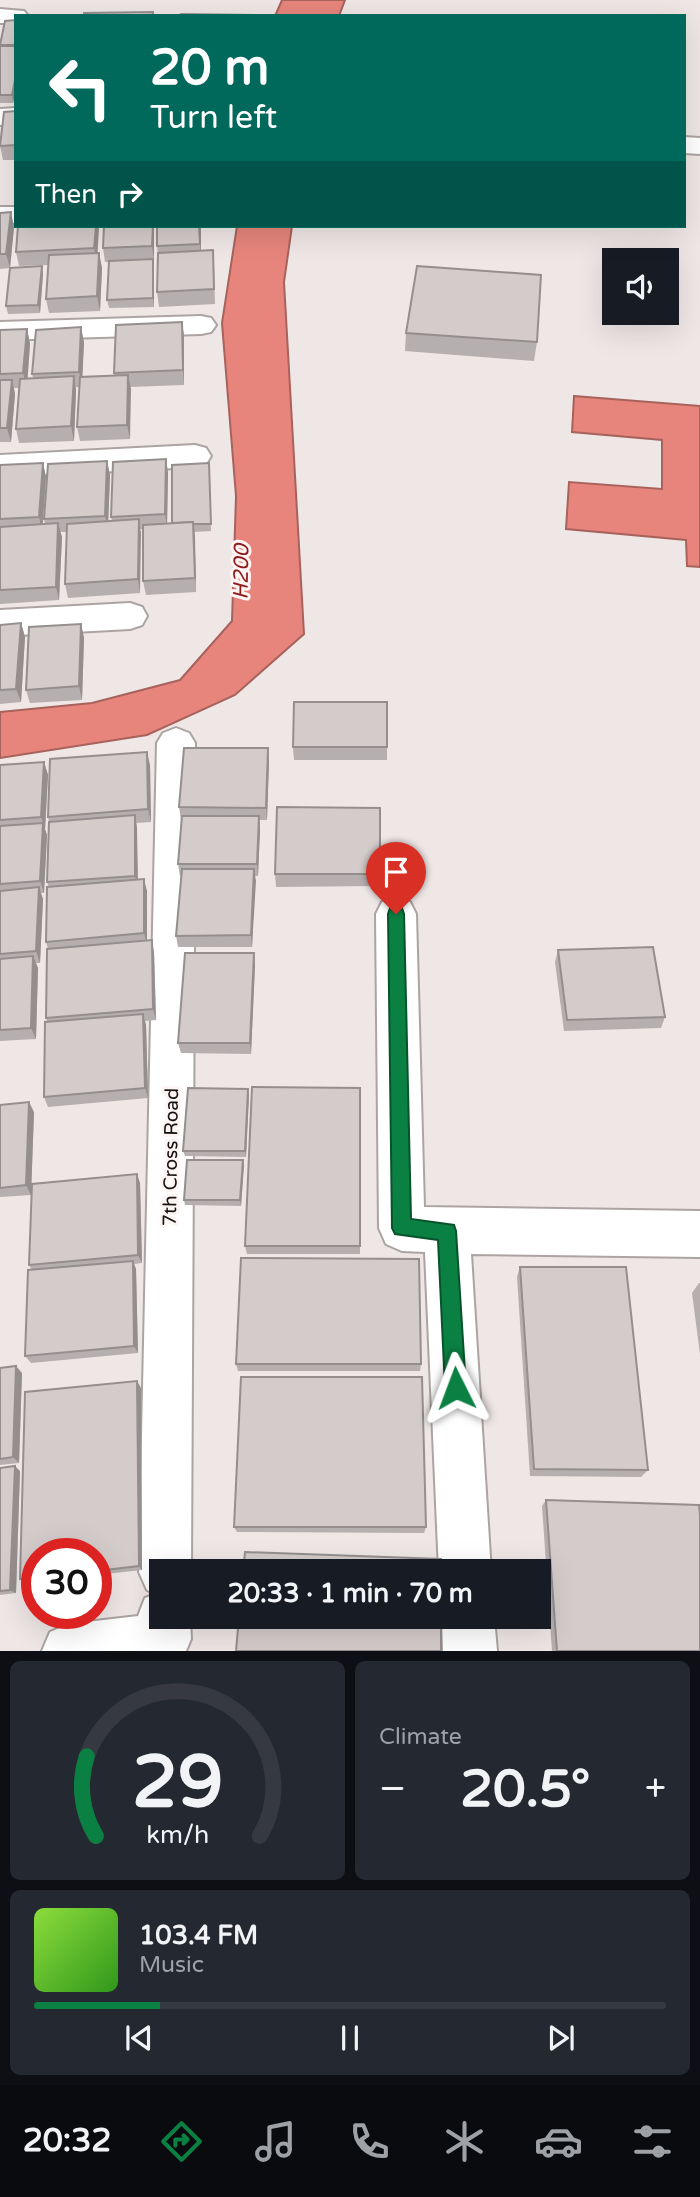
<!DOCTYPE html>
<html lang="en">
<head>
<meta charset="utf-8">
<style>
  :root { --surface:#171b24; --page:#242831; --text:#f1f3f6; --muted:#9ea1a6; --line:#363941; --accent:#0b8043 }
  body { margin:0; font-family:"Varela Round",sans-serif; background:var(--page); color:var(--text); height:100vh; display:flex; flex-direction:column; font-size:26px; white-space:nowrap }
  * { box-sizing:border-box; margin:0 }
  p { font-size:23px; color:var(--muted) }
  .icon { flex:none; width:38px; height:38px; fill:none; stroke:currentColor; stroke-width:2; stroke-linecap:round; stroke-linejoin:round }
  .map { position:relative; height:1651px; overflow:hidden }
  .details { display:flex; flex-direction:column; gap:10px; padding:10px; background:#0d0f14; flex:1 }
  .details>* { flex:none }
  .top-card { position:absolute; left:14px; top:14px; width:672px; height:214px; border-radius:0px; box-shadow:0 7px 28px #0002; background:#00695c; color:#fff; overflow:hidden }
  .fabs { position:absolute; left:602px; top:248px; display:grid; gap:14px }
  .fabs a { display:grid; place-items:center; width:77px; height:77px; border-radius:0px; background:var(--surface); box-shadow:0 7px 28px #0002; font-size:35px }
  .speed { position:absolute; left:21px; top:1538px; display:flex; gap:14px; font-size:35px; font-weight:700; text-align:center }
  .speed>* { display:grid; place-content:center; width:91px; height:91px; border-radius:50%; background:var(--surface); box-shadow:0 7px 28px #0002; line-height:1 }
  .speed .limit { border:10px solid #d22; background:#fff; color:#111 }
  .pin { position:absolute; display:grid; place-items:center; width:60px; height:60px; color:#fff; margin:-72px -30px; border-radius:50% 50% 50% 0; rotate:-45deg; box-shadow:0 0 7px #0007 }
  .pin .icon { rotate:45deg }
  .me { position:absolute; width:77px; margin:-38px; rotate:357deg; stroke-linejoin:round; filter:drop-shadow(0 0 5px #0008) }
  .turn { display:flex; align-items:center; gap:24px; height:147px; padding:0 21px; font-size:32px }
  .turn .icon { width:91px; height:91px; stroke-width:2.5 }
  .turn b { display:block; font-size:49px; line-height:60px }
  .then { display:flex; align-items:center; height:66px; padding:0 21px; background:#0003; gap:14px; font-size:26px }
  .big { font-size:52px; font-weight:800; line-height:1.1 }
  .details .tile { flex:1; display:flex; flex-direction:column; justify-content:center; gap:10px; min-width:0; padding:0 24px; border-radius:10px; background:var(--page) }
  .details .dial { align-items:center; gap:0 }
  .dial svg { height:182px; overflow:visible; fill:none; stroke:var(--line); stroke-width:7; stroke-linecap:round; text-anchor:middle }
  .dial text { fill:var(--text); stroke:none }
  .song { display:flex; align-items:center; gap:21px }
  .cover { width:84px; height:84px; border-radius:10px; background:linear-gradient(135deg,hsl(90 70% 55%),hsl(110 70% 35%)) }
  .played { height:7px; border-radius:4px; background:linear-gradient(90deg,var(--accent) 20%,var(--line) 20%) }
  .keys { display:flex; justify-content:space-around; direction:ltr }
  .heat { display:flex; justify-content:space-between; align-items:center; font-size:38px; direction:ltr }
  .details .tiles { flex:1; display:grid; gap:10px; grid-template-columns:1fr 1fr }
  .tile:last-child { grid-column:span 2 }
  .trip { position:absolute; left:149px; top:1559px; width:402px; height:70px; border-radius:0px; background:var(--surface); box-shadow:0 7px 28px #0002; font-weight:800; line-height:70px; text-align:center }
  .tabs { display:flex; height:112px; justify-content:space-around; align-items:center; background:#090b0e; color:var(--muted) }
  .tabs .icon { width:49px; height:49px }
  .tabs .on { color:var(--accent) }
  .tabs b { font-size:32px; color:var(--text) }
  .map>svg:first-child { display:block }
  .water { fill:#e7857c; stroke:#a8625c; stroke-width:2 }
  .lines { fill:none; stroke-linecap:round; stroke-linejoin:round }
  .minor-casing { stroke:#aca4a3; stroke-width:4 }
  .minor { fill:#fff; fill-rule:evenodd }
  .wall { fill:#b6afaf }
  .shaded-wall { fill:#948f8e }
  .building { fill:#d4cccb; stroke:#948f8e; stroke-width:2 }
  .route { fill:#0b8043; stroke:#07532c; stroke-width:2 }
  .labels { text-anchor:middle; stroke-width:6; stroke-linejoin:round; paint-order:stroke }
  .street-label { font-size:19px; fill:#151212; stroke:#fdf4f3 }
  .water-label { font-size:21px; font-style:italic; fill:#8f1a1b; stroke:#fdf4f3 }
</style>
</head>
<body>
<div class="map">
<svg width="700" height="1651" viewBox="0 0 700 1651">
  <rect width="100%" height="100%" fill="#efe7e6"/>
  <g class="water">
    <path d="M282,0H345L339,16H275Z"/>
    <path d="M237,226H292L284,282L304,634L235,695L147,735L0,758V712L92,703L180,680L232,621L236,496L222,323Z"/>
    <path d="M574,396L700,406V567L687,566L686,540L566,529L569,482L662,489V440L572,432Z"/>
  </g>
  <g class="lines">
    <g class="minor-casing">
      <g id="minor">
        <path d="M0,9L24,11L28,16H16V23H0Z"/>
        <path d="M16,108V124L0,125V109Z"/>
        <path d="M684,137L700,138V154L684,153Z"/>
        <rect x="0" y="207" width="16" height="16"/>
        <path d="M201,316L211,318L216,325L211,332L201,334L0,340V322Z"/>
        <path d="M195,445L206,448L211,456L206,464L195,467L0,477V455Z"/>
        <path d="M130,603L142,607L147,616L142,625L130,629L0,636V610Z"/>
        <path d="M176,728L189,733L195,743L191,1572H161V1617H190L191,1639L186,1651H42L50,1632L69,1624L138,1616L145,1598L156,1594L147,1590L139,1572L157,743L163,733Z"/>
        <path d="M396,897L410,902L416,914L424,1207L700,1211V1257L471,1254L491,1572H439L425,1252L402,1251L386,1244L379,1228L376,914L382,902Z"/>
        <path d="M442,1617H494L497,1651H443Z"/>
      </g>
    </g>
    <use href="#minor" class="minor"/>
  </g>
  <g class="wall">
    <path d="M16,20V91L13,103H0V44Z"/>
    <path d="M16,111V160H3L0,146Z"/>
    <path d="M0,213L14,227L10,268L0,269Z"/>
    <path d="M99,226L97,253H99L102,268L100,311L49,313L46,299L48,265L19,266L16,252Z"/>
    <path d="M154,226V260H153L154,307L109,308L107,300L109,262H105L103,248Z"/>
    <path d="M201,226V251L214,265L215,304L159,307L157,292L158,254L157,246Z"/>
    <path d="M42,266L43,274L40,313L8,314L6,306Z"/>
    <path d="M182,322L184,336V385L130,387V439L80,441L77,427L79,387H76V391L74,441L19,443L16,429L20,388H14L15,394L11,442H0V330L27,329L30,344L27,379L33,378L32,374L84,342L82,377L114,376V373Z"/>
    <path d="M406,333L537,342L534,361L405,351Z"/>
    <path d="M166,459L168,473L167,523H172L209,463L211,531L194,532L196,592L146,595L143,581V529H140V593L68,598L65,584L67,532H60L62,537L59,600L0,604V465L43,463L46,477L43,524H45L44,519L107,461L110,475L108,521H112L111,517Z"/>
    <path d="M21,623L25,637L21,702L0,704V625Z"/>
    <path d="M81,624L84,638L82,700L30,703L26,690Z"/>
    <path d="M293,747H387V760H294Z"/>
    <path d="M269,761L267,820H259L260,829L258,876H255L252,947H178L176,936L181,876H180L178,864L181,820L179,807Z"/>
    <path d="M44,762L48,775L45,830L47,835L44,893H40L43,899L40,963H36L38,968L36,1039L0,1041V765Z"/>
    <path d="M150,765L151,822L136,823L138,880L147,891V940L154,952L156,1020L145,1021L146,1025L148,1098L48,1107L44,1097L47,1022L46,1018L48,949L46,942L49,887L47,882L49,822L48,817Z"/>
    <path d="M380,808L379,886L276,887L275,874Z"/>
    <path d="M558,950L665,1017L661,1028L564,1031L555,962Z"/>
    <path d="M254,953L255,965L251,1054L181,1053L178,1043Z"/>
    <path d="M360,1088V1254H247L245,1246Z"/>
    <path d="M249,1095L246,1157L185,1156L183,1151Z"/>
    <path d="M0,1105L34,1112L31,1195L0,1197Z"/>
    <path d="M243,1160L244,1165L241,1206L185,1205L184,1200Z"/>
    <path d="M140,1183L142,1263L134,1264L136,1269L138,1353L31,1363L25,1356L32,1270L29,1265Z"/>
    <path d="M520,1267L648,1470L641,1477L530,1476L517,1277Z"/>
    <path d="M699,1283H700V1354L692,1293Z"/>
    <path d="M236,1364H421L420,1371H238Z"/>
    <path d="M0,1368L22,1373L19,1463L0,1465Z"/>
    <path d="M141,1388L142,1570L96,1575V1554H37V1581L25,1582L20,1579Z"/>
    <path d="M0,1468L20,1471L16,1593L0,1595Z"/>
    <path d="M546,1500L700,1651H552L542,1506Z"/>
    <path d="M234,1527H426L424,1533L237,1532Z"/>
  </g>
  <g class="shaded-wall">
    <path d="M16,75V91L13,103L12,95Z"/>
    <path d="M11,212L14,227L10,268L6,254Z"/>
    <path d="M96,226H99L97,263L94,248Z"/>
    <path d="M153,226H154V260L152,246Z"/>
    <path d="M199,226H201V259L200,244Z"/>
    <path d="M99,253L102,268L100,311L97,296Z"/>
    <path d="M153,259L154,267V307L153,298Z"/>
    <path d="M42,266L43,274L40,313L38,305Z"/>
    <path d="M182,322L184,336V385L183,370Z"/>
    <path d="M81,327L84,342L82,387L79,372Z"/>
    <path d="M27,329L30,344L27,388L23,373Z"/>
    <path d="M128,375L131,389L130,439L127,425Z"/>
    <path d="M74,376L76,391L74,441L71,426Z"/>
    <path d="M12,380L15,394L11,442L7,428Z"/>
    <path d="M166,459L168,473L167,528L165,514Z"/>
    <path d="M107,461L110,475L108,530L105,516Z"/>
    <path d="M43,463L46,477L42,531L39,517Z"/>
    <path d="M139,519L141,533L140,593L138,579Z"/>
    <path d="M193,522L195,536L196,592L195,578Z"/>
    <path d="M58,523L62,537L59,600L56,587Z"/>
    <path d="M21,623L25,637L21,702L16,689Z"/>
    <path d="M81,624L84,638L82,700L79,686Z"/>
    <path d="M268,748L269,761L267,820L266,808Z"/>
    <path d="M147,752L150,765L151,822L148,809Z"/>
    <path d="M44,762L48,775L45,830L41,817Z"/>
    <path d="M135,815L137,827L138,888L135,876Z"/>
    <path d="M259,816L260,829L258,876L257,864Z"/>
    <path d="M43,823L47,835L44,893L40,881Z"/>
    <path d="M254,869L256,881L252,947L251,935Z"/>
    <path d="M144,879L147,891V945L144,933Z"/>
    <path d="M39,887L43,899L40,963L36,951Z"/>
    <path d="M152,940L154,952L156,1020L153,1009Z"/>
    <path d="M254,953L255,965L251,1054L250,1043Z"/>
    <path d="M33,956L38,968L36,1039L31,1028Z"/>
    <path d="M143,1014L146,1025L148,1098L145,1088Z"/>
    <path d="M248,1089L249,1095L246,1157L245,1151Z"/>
    <path d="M29,1102L34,1112L31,1195L26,1185Z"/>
    <path d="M243,1160L244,1165L241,1206L240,1200Z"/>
    <path d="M137,1174L140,1183L142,1263L138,1255Z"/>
    <path d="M133,1261L136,1269L138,1353L134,1346Z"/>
    <path d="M16,1366L22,1373L19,1463L13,1457Z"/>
    <path d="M137,1381L141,1388L142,1570L139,1566Z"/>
    <path d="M15,1466L20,1471L16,1593L10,1590Z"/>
  </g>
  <g class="building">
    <path d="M153,12V16H84V13Z"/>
    <path d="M181,14L255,15L254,16H180Z"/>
    <path d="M16,20V45H0L5,21Z"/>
    <path d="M0,46H16V75L12,95H0Z"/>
    <path d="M16,111V145L0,146L4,112Z"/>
    <path d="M11,212L6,254H0V213Z"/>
    <path d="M18,226H96L94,248L16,252Z"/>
    <path d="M104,226H153L152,246L103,248Z"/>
    <path d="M157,226H199L200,244L157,246Z"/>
    <path d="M213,250L214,289L157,292L158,253Z"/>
    <path d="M99,253L97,296L46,299L49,255Z"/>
    <path d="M153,259V298L107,300L109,261Z"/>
    <path d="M42,266L38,305L6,306L10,268Z"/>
    <path d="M417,266L541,275L537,342L406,333Z"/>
    <path d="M182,322L183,370L114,373L116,325Z"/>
    <path d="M81,327L79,372L32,374L36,330Z"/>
    <path d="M27,329L23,373L0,374V330Z"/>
    <path d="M128,375L127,425L77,427L80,377Z"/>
    <path d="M74,376L71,426L16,429L20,379Z"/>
    <path d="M0,380H12L7,428H0Z"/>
    <path d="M166,459L165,514L111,517L113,462Z"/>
    <path d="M107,461L105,516L44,519L48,464Z"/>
    <path d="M43,463L39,517L0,519V465Z"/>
    <path d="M209,463L211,524H193V522L172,523V465Z"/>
    <path d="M139,519L138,579L65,584L67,524Z"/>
    <path d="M193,522L195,578L143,581V525Z"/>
    <path d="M58,523L56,587L0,590V527Z"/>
    <path d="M21,623L16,689L0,690V625Z"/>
    <path d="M81,624L79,686L26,690L29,627Z"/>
    <path d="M294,702H387V747H293Z"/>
    <path d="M184,748H268L266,808L179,807Z"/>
    <path d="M147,752L148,809L48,817L50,759Z"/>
    <path d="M44,762L41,817L0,820V765Z"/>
    <path d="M277,807L380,808V874H275Z"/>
    <path d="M135,815V876L47,882L49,822Z"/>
    <path d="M182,816H259L257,864H178Z"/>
    <path d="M43,823L40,881L0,884V826Z"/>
    <path d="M182,869H254L251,935L176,936Z"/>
    <path d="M144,879V933L46,942L47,887Z"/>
    <path d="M39,887L36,951L0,954V891Z"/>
    <path d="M152,940L153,1009L46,1018L47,949Z"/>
    <path d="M653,947L665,1017L567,1020L558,950Z"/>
    <path d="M185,953H254L250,1043H178Z"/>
    <path d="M33,956L31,1028L0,1030V959Z"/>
    <path d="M143,1014L145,1088L44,1097L45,1022Z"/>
    <path d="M252,1087L360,1088V1246H245Z"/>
    <path d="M188,1088L248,1089L245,1151H183Z"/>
    <path d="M29,1102L26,1185L0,1188V1105Z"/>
    <path d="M187,1160H243L240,1200H184Z"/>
    <path d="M137,1174L138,1255L29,1265L32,1184Z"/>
    <path d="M241,1258L419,1259L421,1364H236Z"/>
    <path d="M133,1261L134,1346L25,1356L28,1270Z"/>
    <path d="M520,1267H626L648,1470L534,1469Z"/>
    <path d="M16,1366L13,1457L0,1459V1368Z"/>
    <path d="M241,1377H422L426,1527H234Z"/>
    <path d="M137,1381L139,1566L96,1571V1554H37V1577L20,1579L25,1392Z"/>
    <path d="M15,1466L10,1590L0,1591V1468Z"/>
    <path d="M546,1500L699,1505L700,1515V1651H557Z"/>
    <path d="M245,1552L441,1559V1572H243Z"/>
    <path d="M239,1617H441V1651H236Z"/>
  </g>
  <path class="route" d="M396,906L402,908L404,914L411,1219L454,1225L456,1231L466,1388L463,1395L456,1398L448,1395L445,1388L438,1240L395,1234L392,1228L388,914L390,908Z"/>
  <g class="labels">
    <g class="street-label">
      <text transform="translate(170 1157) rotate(-89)" y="7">7th Cross Road</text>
    </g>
    <g class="water-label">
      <text transform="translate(241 572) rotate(-89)" y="7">H200</text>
    </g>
  </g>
</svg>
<div class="fabs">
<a><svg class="icon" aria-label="sound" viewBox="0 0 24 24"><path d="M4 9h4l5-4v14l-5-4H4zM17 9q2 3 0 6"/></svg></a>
</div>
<div class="speed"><div class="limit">30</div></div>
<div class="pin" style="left:396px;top:914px;background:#d93025"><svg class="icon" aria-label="arrive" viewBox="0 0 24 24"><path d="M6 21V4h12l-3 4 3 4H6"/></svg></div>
<svg class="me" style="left:456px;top:1388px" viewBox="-20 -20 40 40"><path d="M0-17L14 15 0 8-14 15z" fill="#0b8043" stroke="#fff" stroke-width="4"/></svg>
<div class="trip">20:33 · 1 min · 70 m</div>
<div class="top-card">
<div class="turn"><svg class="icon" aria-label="left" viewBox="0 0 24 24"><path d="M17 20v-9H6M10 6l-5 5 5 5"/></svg><div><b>20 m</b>Turn left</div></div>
<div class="then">Then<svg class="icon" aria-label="right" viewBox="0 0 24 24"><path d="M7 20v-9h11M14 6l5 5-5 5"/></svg></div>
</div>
</div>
<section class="details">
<div class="tiles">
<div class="tile dial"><svg viewBox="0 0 100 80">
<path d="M14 69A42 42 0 1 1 86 69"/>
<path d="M14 69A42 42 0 0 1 10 34" stroke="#0b8043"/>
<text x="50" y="56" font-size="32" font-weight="700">29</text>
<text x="50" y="72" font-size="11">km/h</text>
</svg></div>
<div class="tile"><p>Climate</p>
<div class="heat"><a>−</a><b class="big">20.5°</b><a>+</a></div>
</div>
<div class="tile">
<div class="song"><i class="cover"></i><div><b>103.4 FM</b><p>Music</p></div></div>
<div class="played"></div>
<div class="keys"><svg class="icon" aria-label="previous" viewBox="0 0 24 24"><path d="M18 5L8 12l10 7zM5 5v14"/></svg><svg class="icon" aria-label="pause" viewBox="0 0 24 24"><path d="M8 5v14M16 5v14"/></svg><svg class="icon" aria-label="next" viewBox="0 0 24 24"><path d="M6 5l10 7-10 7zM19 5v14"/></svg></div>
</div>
</div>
</section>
<nav class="tabs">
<b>20:32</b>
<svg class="icon on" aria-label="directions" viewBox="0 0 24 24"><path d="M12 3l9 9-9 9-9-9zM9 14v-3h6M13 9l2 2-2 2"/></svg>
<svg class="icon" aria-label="music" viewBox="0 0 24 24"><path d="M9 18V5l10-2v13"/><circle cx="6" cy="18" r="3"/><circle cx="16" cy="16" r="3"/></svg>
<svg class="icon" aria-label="phone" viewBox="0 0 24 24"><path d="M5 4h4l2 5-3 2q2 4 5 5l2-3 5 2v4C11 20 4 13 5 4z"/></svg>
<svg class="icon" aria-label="climate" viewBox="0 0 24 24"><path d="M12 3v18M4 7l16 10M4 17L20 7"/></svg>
<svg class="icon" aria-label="car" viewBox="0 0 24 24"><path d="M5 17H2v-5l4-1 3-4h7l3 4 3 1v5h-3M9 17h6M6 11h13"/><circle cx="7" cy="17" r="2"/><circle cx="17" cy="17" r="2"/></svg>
<svg class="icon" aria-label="filters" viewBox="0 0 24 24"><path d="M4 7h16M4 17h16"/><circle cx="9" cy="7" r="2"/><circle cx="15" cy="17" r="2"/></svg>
</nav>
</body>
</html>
